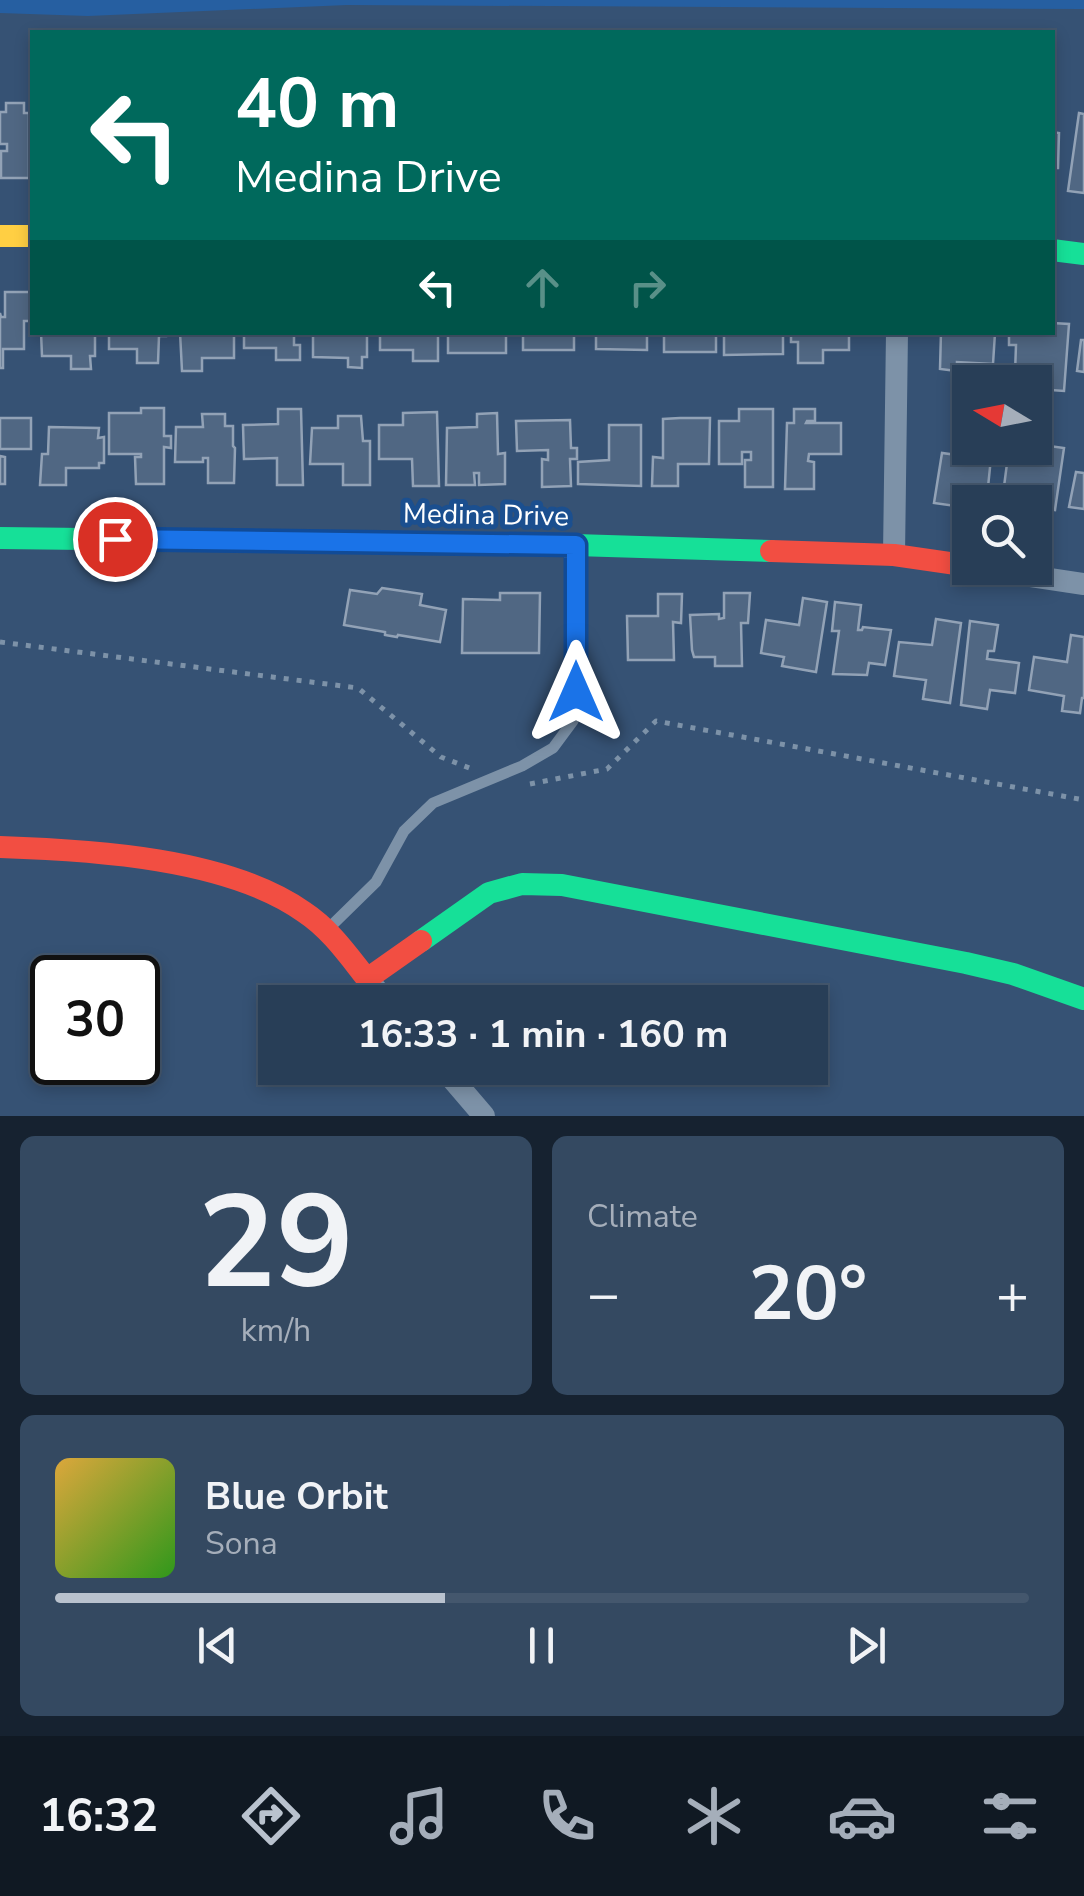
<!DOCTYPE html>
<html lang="en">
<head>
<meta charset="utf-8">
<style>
  :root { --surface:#283e57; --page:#344961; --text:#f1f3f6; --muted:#a5aeba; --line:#44576d; --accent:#b9c2ce }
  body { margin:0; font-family:"Nunito Sans",sans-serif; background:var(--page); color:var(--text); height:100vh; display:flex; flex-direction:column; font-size:38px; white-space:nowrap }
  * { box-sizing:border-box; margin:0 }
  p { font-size:32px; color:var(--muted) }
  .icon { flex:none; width:55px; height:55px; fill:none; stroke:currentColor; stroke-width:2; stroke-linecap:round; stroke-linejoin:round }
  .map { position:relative; height:1116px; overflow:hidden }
  .panel { display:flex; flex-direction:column; gap:20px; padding:20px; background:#162230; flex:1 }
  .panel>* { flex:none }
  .hud { position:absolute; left:30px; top:30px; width:1025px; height:305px; border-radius:0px; box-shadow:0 5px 15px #0003,0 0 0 2px var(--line); background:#00695c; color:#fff; overflow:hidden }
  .needle { width:65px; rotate:280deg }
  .buttons { position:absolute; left:952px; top:365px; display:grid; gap:20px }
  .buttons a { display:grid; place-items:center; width:100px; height:100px; border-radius:0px; background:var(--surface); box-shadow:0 5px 15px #0003,0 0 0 2px var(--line); font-size:50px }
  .speed { position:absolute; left:30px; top:955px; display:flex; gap:20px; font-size:50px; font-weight:700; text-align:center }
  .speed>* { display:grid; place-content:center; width:130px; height:130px; border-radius:50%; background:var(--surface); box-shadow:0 5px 15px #0003,0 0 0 2px var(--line); line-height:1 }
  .speed .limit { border:5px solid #111; border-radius:15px; background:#fff; color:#111 }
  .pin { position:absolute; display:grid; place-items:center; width:85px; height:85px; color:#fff; margin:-42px; border:5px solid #fff; border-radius:50%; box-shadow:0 2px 10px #0007 }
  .me { position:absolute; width:110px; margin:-55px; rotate:0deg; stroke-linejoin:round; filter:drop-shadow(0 0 8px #0008) }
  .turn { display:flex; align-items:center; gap:35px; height:210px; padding:0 40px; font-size:45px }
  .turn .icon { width:130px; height:130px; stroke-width:2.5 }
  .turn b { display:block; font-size:70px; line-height:85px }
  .lanes { display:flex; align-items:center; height:95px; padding:0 40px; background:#0003; justify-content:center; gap:50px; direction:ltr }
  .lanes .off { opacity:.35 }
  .big { font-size:75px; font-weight:700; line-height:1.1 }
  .panel .widget { flex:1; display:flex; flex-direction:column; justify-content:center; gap:15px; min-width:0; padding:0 35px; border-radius:15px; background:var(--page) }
  .panel .dial { align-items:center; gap:0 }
  .dial b { font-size:130px; line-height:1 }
  .song { display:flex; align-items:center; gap:30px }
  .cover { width:120px; height:120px; border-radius:15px; background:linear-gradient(135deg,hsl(40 70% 55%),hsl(110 70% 35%)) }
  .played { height:10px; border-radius:5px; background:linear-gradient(90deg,var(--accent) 40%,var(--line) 40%) }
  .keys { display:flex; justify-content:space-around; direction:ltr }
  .heat { display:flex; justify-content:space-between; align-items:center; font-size:55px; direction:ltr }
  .panel .tiles { flex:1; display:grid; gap:20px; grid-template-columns:1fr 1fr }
  .widget:last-child { grid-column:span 2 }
  .trip { position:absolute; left:258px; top:985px; width:570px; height:100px; border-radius:0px; background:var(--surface); box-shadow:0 5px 15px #0003,0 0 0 2px var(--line); font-weight:700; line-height:100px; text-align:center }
  .tab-bar { display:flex; height:160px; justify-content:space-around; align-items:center; background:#101923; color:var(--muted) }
  .tab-bar .icon { width:70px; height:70px }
  .tab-bar .selected { color:var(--accent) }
  .tab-bar b { font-size:45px; color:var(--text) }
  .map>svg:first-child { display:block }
  .green { fill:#265fa1 }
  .building { fill:#506783; stroke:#92a2b6; stroke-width:2.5 }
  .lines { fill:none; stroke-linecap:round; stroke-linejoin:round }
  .path { stroke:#7d92a8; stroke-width:5; stroke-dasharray:5 8; stroke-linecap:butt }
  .lane { stroke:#7d92a8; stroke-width:11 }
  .street { stroke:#7d92a8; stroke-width:22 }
  .fast { stroke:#16e098; stroke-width:22 }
  .slow { stroke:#ffcf43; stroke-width:22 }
  .jam { stroke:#f24e42; stroke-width:22 }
  .route-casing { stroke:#114b97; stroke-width:25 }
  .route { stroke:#1a73e8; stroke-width:18 }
  .labels { text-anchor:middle; stroke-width:10; stroke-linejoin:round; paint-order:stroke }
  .street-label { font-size:28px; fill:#fff; stroke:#1b4f8f }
</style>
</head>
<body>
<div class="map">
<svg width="1084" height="1116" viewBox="0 0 1084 1116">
  <rect width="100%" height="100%" fill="#365274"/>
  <path class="green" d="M0,0H1084V9L347,5L88,16L0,13Z"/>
  <g class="building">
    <path d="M6,103H24V113H29V178H1V151H7V144H0V112H6Z"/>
    <path d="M1079,113L1084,114V193L1068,191Z"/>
    <path d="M1052,132L1059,133L1058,168H1052Z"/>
    <path d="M5,292H32L31,321H24V349H3V368H0V313L1,317H5Z"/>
    <path d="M1052,323L1069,324L1064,391L1037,389L1038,375L1015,373L1016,345H1009V332H1052Z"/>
    <path d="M41,332H95V356H90L91,369H71V356H42Z"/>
    <path d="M109,332H166V336H159L158,363H137V349H109Z"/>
    <path d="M180,332H234V358H202V371H182Z"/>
    <path d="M244,332H294V345H300V360H276V348H244Z"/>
    <path d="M313,332H367V357H362V368L348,367V358L313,357Z"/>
    <path d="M380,332H438V361H413V350H380Z"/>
    <rect x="448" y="332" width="58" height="21"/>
    <rect x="523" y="332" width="51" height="18"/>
    <path d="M596,332H647V350L596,349Z"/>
    <rect x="664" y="332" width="52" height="20"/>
    <path d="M724,332H783V354L724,355Z"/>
    <path d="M791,332H849V350H823V363H798V342H791Z"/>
    <path d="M941,332L995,333L993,364L957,362V371L940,369Z"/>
    <path d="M1081,340H1084V372L1077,371Z"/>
    <path d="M141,408H164V436H171V448L164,447V484H136L135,457H141V454H109V413H141Z"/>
    <path d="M278,409H301L303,485H277V458L244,459L243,425L278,424Z"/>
    <path d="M739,409H773V487H745V460H751V452H742V464H719V421H739Z"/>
    <path d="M794,409H815V421H807L806,423H841V454H809L808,461L814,462V489H785L787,423H794Z"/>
    <path d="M437,412L439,486H413L412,459H379V425H403V413Z"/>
    <path d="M497,413L498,454L505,453V484L479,485V473H474L475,485H446L447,428L477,427V414Z"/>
    <path d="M202,414H225V426H233V446L235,448L234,483H208V458H203V462H175L176,427H203Z"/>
    <path d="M338,416H361L363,441H370V485H343V464H310L312,428H338Z"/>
    <rect x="0" y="418" width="31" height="31"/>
    <path d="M680,418H710L709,464H678V486H652L653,457L663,458V419Z"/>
    <path d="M570,420L571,448H577V459H570L571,486L542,487V459L548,460V450L517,451L516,421Z"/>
    <path d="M609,425H641V486L578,484V462L609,460Z"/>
    <path d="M49,427L99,428L98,438L104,437V463H99V468H66V485H40L42,454H48Z"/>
    <path d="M967,436L970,437V448H992L988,487L995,489L993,502H970V515L955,513L956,506L934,503L942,453L964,456Z"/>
    <path d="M1035,444L1064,448L1055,510L1035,507L1036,488L1027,487L1026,494L1031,495L1030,502H1002L1009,448H1035Z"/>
    <path d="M0,456L5,457V484H0Z"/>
    <path d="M1076,472L1084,473V509L1069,507Z"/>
    <path d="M382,588L422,594L420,605L446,610L440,642L398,635L397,637L385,635V632L344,625L350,590L377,594Z"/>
    <path d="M500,593H540L539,653H462L463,599L500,600Z"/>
    <path d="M724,593H750L748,623H741L742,666H715V657H694L692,650L690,615L719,614V619L724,618Z"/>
    <path d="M658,594H682L681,623L673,622L674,660H628L627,616H658Z"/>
    <path d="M803,598L827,602L816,672L782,666L784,657L761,653L766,620L799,625Z"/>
    <path d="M835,602L861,605L858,630H862L863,627L891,630L885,665L869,663L867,675L833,674L839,631H832Z"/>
    <path d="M936,619L961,623L950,703L923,699L926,680L894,676L899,642L932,645Z"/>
    <path d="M970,621L998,625L994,651H988L987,659L1019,663L1015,693L990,690L987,709L961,705Z"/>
    <path d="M1071,635L1084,637V698H1082L1080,713L1062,711L1064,696L1029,690L1034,657L1067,662Z"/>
  </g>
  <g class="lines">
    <g class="path">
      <path d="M0,642L358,688L441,757L472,769"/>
      <path d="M530,784L607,769L656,721L1084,800"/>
    </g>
    <path class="lane" d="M328,929L376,882L404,831L433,803L522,766L553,748L573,721L576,692"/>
    <g class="street">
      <path d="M575,545L576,692"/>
      <path d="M894,555L897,332"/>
      <path d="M977,568L1084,584"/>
      <path d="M367,979L387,1002"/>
      <path d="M443,1068L484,1116"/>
    </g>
    <g class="fast">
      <path d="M1052,250L1084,254"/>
      <path d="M0,538L575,545L771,551"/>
      <path d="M421,941L489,893L522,884L562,885L966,963L1013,974L1084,999"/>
    </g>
    <path class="slow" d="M0,236H32"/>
    <g class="jam">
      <path d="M771,551L894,555L970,566"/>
      <path d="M0,847C92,850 228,858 304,912C330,929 348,955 367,979L421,941"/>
    </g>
  </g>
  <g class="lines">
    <g class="route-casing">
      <path id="route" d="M115,539L576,545V692"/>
    </g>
    <use href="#route" class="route"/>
  </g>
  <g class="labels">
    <g class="street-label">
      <text transform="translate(486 514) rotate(1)" y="10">Medina Drive</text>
    </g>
  </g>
</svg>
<div class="buttons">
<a><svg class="needle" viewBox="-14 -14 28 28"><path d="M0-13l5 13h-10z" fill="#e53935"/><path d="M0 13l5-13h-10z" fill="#a5aeba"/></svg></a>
<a><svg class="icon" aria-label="search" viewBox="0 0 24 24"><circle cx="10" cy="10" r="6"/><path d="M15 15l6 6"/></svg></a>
</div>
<div class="speed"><div class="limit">30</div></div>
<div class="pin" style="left:115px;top:539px;background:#d93025"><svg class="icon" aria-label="arrive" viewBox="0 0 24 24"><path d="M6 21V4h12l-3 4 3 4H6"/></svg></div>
<svg class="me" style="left:576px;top:692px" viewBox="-20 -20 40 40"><path d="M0-17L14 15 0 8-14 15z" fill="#1a73e8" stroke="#fff" stroke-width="4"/></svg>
<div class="trip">16:33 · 1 min · 160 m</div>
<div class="hud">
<div class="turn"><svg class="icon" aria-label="left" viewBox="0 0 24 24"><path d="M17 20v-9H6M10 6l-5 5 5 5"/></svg><div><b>40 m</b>Medina Drive</div></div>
<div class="lanes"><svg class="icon" aria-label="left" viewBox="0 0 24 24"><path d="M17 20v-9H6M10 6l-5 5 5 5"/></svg><svg class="icon off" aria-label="ahead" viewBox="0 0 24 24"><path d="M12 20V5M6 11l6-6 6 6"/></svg><svg class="icon off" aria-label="right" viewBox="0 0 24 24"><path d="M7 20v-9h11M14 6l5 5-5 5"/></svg></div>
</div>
</div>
<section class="panel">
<div class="tiles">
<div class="widget dial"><b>29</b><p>km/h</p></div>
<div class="widget"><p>Climate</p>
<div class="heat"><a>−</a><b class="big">20°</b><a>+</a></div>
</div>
<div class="widget">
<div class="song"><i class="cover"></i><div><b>Blue Orbit</b><p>Sona</p></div></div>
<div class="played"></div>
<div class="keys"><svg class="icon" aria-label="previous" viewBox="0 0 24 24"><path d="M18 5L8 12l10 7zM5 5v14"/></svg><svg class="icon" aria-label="pause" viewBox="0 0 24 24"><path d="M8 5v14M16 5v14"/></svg><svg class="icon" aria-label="next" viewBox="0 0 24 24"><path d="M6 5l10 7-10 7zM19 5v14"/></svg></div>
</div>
</div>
</section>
<nav class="tab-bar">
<b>16:32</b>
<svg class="icon selected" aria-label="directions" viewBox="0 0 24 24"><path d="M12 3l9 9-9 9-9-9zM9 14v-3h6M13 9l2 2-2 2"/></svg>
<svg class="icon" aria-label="music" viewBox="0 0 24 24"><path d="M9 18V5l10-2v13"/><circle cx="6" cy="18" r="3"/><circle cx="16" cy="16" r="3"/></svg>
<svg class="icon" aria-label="phone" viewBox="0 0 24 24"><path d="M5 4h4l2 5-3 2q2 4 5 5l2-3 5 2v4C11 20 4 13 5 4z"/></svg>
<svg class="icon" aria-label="climate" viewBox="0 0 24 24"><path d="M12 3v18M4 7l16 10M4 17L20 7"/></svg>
<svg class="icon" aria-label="car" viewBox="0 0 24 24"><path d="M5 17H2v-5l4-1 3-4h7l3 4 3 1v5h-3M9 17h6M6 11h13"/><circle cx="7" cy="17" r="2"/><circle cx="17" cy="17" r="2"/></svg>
<svg class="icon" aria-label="filters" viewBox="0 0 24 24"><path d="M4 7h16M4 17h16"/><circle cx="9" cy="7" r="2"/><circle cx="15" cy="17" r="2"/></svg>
</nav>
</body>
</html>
